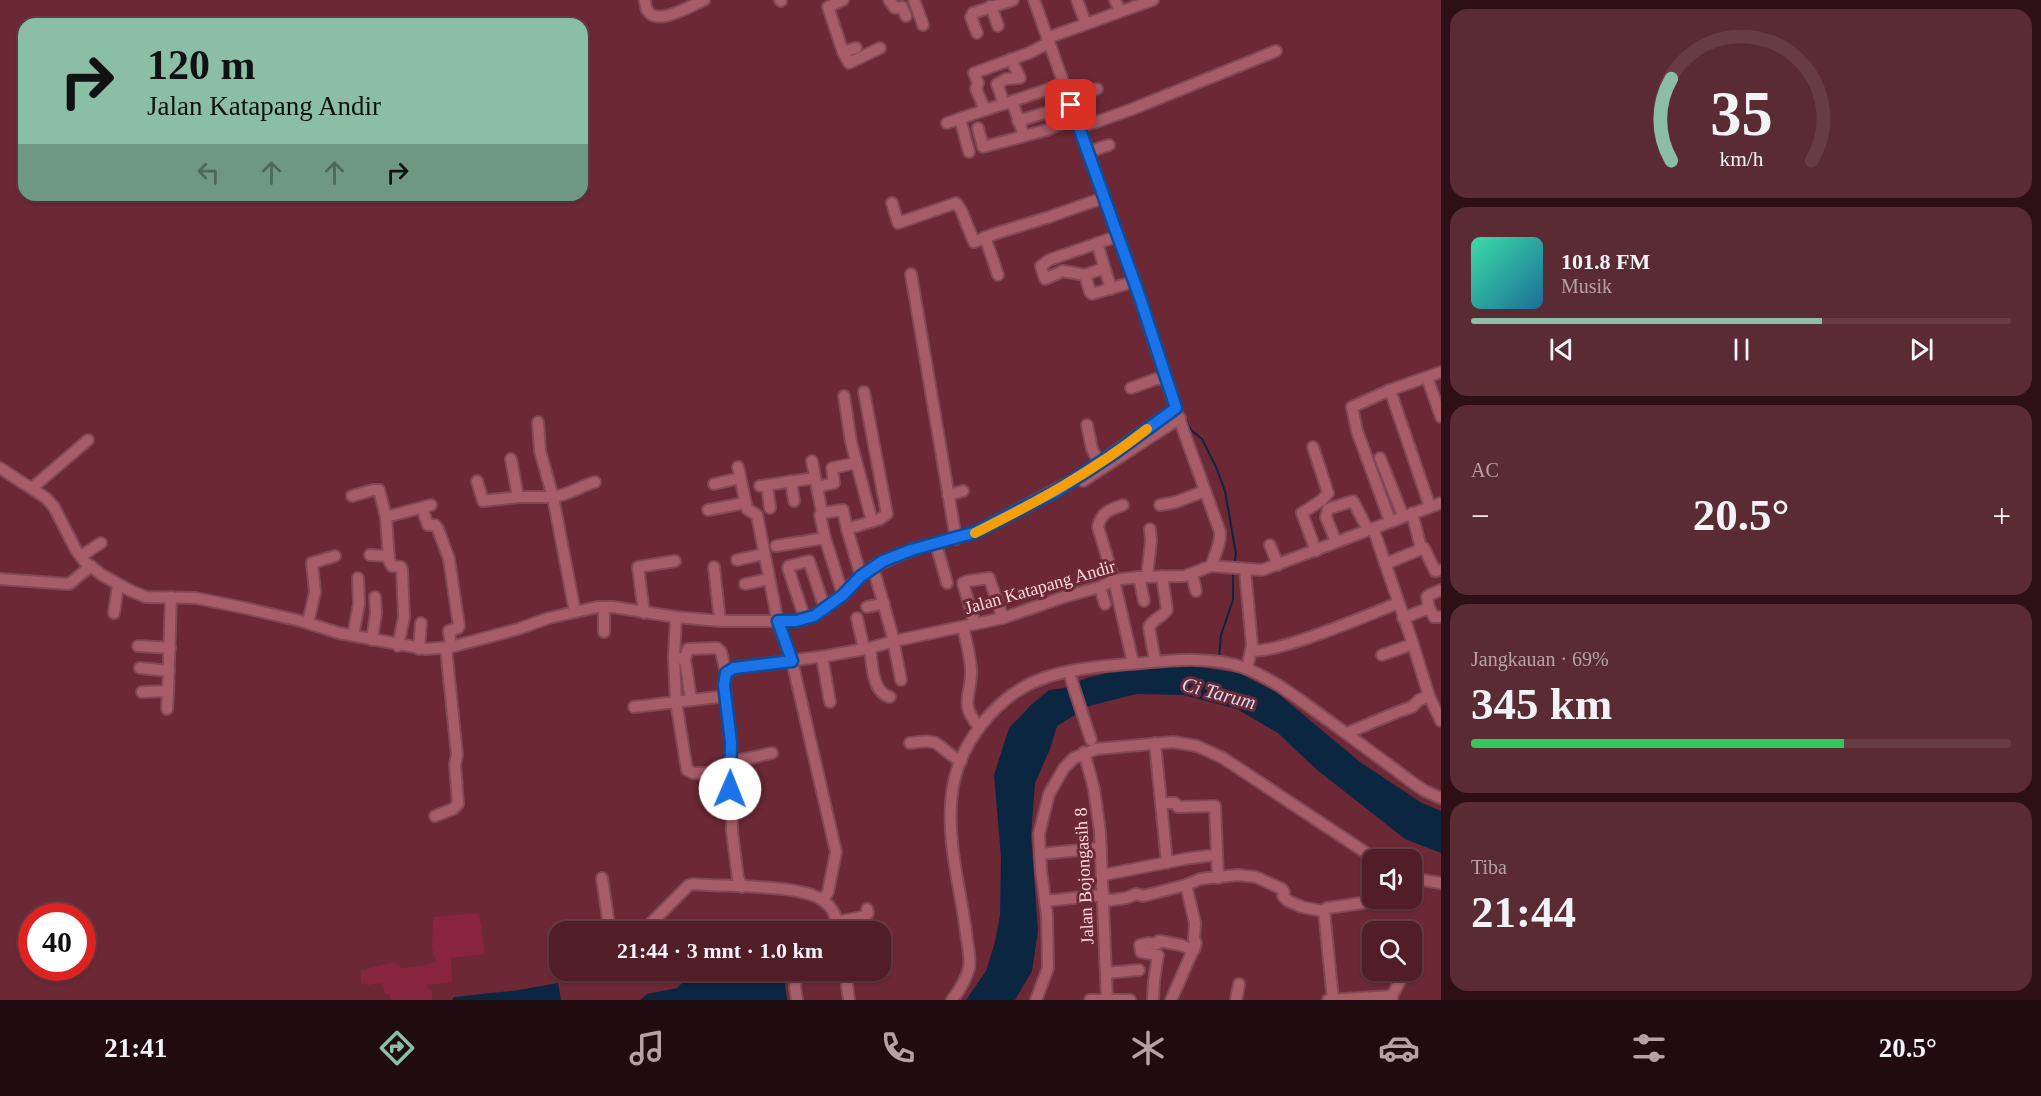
<!DOCTYPE html>
<html lang="id">
<head>
<meta charset="utf-8">
<style>
  :root { --surface:#511e28; --page:#5b2b34; --text:#f1f3f6; --muted:#b4a2a8; --line:#673c45; --accent:#8abfa5 }
  body { margin:0; font-family:Georgia,serif; background:var(--page); color:var(--text); height:100vh; display:flex; flex-direction:column; font-size:22px; white-space:nowrap }
  * { box-sizing:border-box; margin:0 }
  p { font-size:20px; color:var(--muted) }
  .icon { flex:none; width:33px; height:33px; fill:none; stroke:currentColor; stroke-width:2; stroke-linecap:round; stroke-linejoin:round }
  .map { position:relative; flex:1; overflow:hidden }
  .panel { display:flex; flex-direction:column; gap:9px; padding:9px; background:#2d1016; width:600px }
  .panel>* { flex:none }
  .hud { position:absolute; left:18px; top:18px; width:570px; height:183px; border-radius:18px; box-shadow:0 2px 4px #0004,0 0 0 2px var(--line); background:#8abfa5; color:#111; overflow:hidden }
  .buttons { position:absolute; left:1362px; top:849px; display:grid; gap:12px }
  .buttons a { display:grid; place-items:center; width:60px; height:60px; border-radius:12px; background:var(--surface); box-shadow:0 2px 4px #0004,0 0 0 2px var(--line); font-size:30px }
  .speed { position:absolute; left:18px; top:903px; display:flex; gap:12px; font-size:30px; font-weight:700; text-align:center }
  .speed>* { display:grid; place-content:center; width:78px; height:78px; border-radius:50%; background:var(--surface); box-shadow:0 2px 4px #0004,0 0 0 2px var(--line); line-height:1 }
  .speed .limit { border:9px solid #d22; background:#fff; color:#111 }
  .pin { position:absolute; display:grid; place-items:center; width:51px; height:51px; color:#fff; margin:-26px; border-radius:12px; box-shadow:0 3px 9px #0006 }
  .me { position:absolute; width:66px; margin:-33px; rotate:1deg; stroke-linejoin:round; filter:drop-shadow(0 0 4px #0008) }
  .turn { display:flex; align-items:center; gap:21px; height:126px; padding:0 30px; font-size:27px }
  .turn .icon { width:78px; height:78px; stroke-width:2.5 }
  .turn b { display:block; font-size:42px; line-height:51px }
  .lanes { display:flex; align-items:center; height:57px; padding:0 30px; background:#0003; justify-content:center; gap:30px; direction:ltr }
  .lanes .off { opacity:.35 }
  .big { font-size:45px; font-weight:800; line-height:1.1 }
  .panel .card { flex:1; display:flex; flex-direction:column; justify-content:center; gap:9px; min-width:0; padding:0 21px; border-radius:18px; background:var(--page) }
  .panel .dial { align-items:center; gap:0 }
  .dial svg { height:156px; overflow:visible; fill:none; stroke:var(--line); stroke-width:7; stroke-linecap:round; text-anchor:middle }
  .dial text { fill:var(--text); stroke:none }
  .song { display:flex; align-items:center; gap:18px }
  .cover { width:72px; height:72px; border-radius:9px; background:linear-gradient(135deg,hsl(160 70% 55%),hsl(200 70% 35%)) }
  .played { height:6px; border-radius:3px; background:linear-gradient(90deg,var(--accent) 65%,var(--line) 65%) }
  .keys { display:flex; justify-content:space-around; direction:ltr }
  .heat { display:flex; justify-content:space-between; align-items:center; font-size:33px; direction:ltr }
  .charge { height:9px; border-radius:4px; background:linear-gradient(90deg,#34c759 69%,var(--line) 0) }
  .trip { position:absolute; left:549px; top:921px; width:342px; height:60px; border-radius:18px; background:var(--surface); box-shadow:0 2px 4px #0004,0 0 0 2px var(--line); font-weight:800; line-height:60px; text-align:center }
  .tabs { display:flex; height:96px; justify-content:space-around; align-items:center; background:#200c10; color:var(--muted) }
  .tabs .icon { width:42px; height:42px }
  .tabs .current { color:var(--accent) }
  .tabs b { font-size:27px; color:var(--text) }
  main { display:flex; flex:1; min-height:0 }
  .map>svg:first-child { display:block }
  .green { fill:#88243d }
  .water { fill:#0a2641 }
  .lines { fill:none; stroke-linecap:round; stroke-linejoin:round }
  .stream { stroke:#0a2641; stroke-width:2 }
  .minor-casing { stroke:#814856; stroke-width:14 }
  .minor { stroke:#a75d68; stroke-width:10 }
  .route-casing { stroke:#114b97; stroke-width:15 }
  .route { stroke:#1a73e8; stroke-width:10 }
  .slow { stroke:#f59e0b; stroke-width:10 }
  .labels { text-anchor:middle; stroke-width:6; stroke-linejoin:round; paint-order:stroke }
  .street-label { font-size:18px; fill:#fbd8dc; stroke:#6c2835 }
  .water-label { font-size:20px; font-style:italic; fill:#caddf3; stroke:#6c2835 }
</style>
</head>
<body>
<main>
<div class="map">
<svg width="1441" height="1000" viewBox="0 0 1441 1000">
  <rect width="100%" height="100%" fill="#6c2835"/>
  <path class="green" d="M477,913L481,923L485,954L451,958L452,982L427,985L428,990L431,989L433,1000H391L389,994H385L382,983L369,985L361,983V970L394,962L402,968L426,965L436,961L432,948L433,917Z"/>
  <g class="water">
    <path d="M1192,666L1239,673L1276,692L1360,762L1422,803L1441,811V853L1405,839L1316,769L1278,733L1237,709L1184,695L1136,694L1089,706L1057,726L1050,749L1035,783L1031,836L1038,931L1032,971L1015,1000H966L986,971L995,942L1000,915L1001,857L994,775L1009,728L1031,705L1049,690L1064,688L1087,678L1124,669Z"/>
    <path d="M770,920L792,923L793,931H748L750,925L762,924Z"/>
    <path d="M695,970L788,971L785,984L787,1000H640L647,994L677,988Z"/>
    <path d="M558,983L561,1000H452L454,997L519,990Z"/>
  </g>
  <g class="lines">
    <g class="stream">
      <path d="M1181,411L1191,430L1202,439L1216,467L1225,491L1236,554L1234,564"/>
      <path d="M363,643L393,648"/>
      <path d="M1219,658L1221,635L1233,600V573"/>
    </g>
    <g class="minor-casing">
      <g id="minor">
        <path d="M780,0L781,1"/>
        <path d="M843,0L828,7L843,52L856,48"/>
        <path d="M889,0L895,8L902,7L906,16"/>
        <path d="M914,0L923,25"/>
        <path d="M1077,0L1086,24"/>
        <path d="M1115,0L1120,11"/>
        <path d="M645,1C647,33 688,7 704,0"/>
        <path d="M991,6L998,26"/>
        <path d="M977,33L971,17L973,13L1013,0"/>
        <path d="M1047,38L1153,0"/>
        <path d="M843,52L849,63L880,48"/>
        <path d="M1069,99L1097,89"/>
        <path d="M1012,101L1024,136"/>
        <path d="M1004,104L997,84L1006,79L1020,78L1011,59"/>
        <path d="M985,110L1064,84"/>
        <path d="M960,119L969,152"/>
        <path d="M1018,121L1071,105"/>
        <path d="M947,123L985,110L976,89L978,83L974,73L1029,53L1048,43"/>
        <path d="M978,128L983,147L1047,130L1076,117"/>
        <path d="M1079,128L1130,110L1276,51"/>
        <path d="M1088,152L1109,145"/>
        <path d="M892,203L898,223L956,203L961,210L974,242L994,234L1049,217L1103,198"/>
        <path d="M985,237L998,275"/>
        <path d="M1097,243L1111,289"/>
        <path d="M1104,268L1085,275L1063,271L1045,279L1041,266L1049,260L1118,236"/>
        <path d="M911,274L956,539"/>
        <path d="M1085,275L1090,292L1092,294L1126,284L1133,280"/>
        <path d="M1427,377L1441,417"/>
        <path d="M1131,388L1156,379H1167"/>
        <path d="M1390,390L1430,507"/>
        <path d="M844,396L851,442L872,521"/>
        <path d="M538,422L540,451L553,497C569,495 580,486 595,482"/>
        <path d="M1087,425L1092,449L1099,463"/>
        <path d="M1313,447L1328,493L1322,500L1302,513L1316,551"/>
        <path d="M1380,458L1403,516"/>
        <path d="M511,459L518,497"/>
        <path d="M812,461L822,513"/>
        <path d="M738,467L747,509L757,515L778,623L792,661L836,852L828,892L823,900"/>
        <path d="M0,468L46,498L54,507L76,550L85,562L102,575L131,591L146,597L196,598L245,608L301,621L339,633L426,649L451,647L518,629L549,618L597,607H613L676,617L720,621H796L814,616L843,595L854,582L873,567L911,550L976,532L1079,477L1176,408"/>
        <path d="M477,481L483,501L518,497H553L575,612"/>
        <path d="M791,481L794,501"/>
        <path d="M1083,481L1180,418"/>
        <path d="M714,484L740,478"/>
        <path d="M767,485L770,508"/>
        <path d="M760,486L815,478"/>
        <path d="M817,487L834,483L832,468L856,463"/>
        <path d="M32,488L88,440"/>
        <path d="M948,495L963,491"/>
        <path d="M352,496L373,490H379L386,517"/>
        <path d="M1123,505C1111,509 1101,512 1098,527L1114,580L1133,663"/>
        <path d="M1160,505L1176,502L1205,491"/>
        <path d="M422,508L428,525H435L438,529L449,559L459,626L458,628L449,631L451,647"/>
        <path d="M708,510L745,503"/>
        <path d="M1412,513L1421,548"/>
        <path d="M1390,521L1357,431L1352,407L1390,390L1441,372"/>
        <path d="M1373,528L1413,644L1429,696L1441,721"/>
        <path d="M1336,542L1326,517L1328,509L1353,501L1368,530"/>
        <path d="M936,544L947,583"/>
        <path d="M1270,545L1278,565"/>
        <path d="M776,546L825,538"/>
        <path d="M370,555L389,556"/>
        <path d="M81,556L101,543"/>
        <path d="M737,560L764,554"/>
        <path d="M1385,564L1424,548L1435,571L1441,570"/>
        <path d="M1211,566L1262,570L1441,503"/>
        <path d="M714,567L720,621"/>
        <path d="M873,567L892,634L901,680"/>
        <path d="M1245,570L1252,645L1247,669"/>
        <path d="M1192,574L1196,591"/>
        <path d="M861,576L847,529L880,519L887,514L864,392"/>
        <path d="M1147,576L1151,541L1150,529"/>
        <path d="M1139,577L1144,601"/>
        <path d="M0,579L69,584L91,566"/>
        <path d="M745,584L769,579"/>
        <path d="M1100,587L1105,604"/>
        <path d="M1441,590L1429,595L1427,597L1429,608L1434,617H1441"/>
        <path d="M843,595L825,538L820,515L822,513L843,510L847,529"/>
        <path d="M867,607L884,603"/>
        <path d="M114,613L118,585"/>
        <path d="M644,613L638,567L675,561"/>
        <path d="M676,617L674,657L676,702L687,770L693,773H731"/>
        <path d="M857,618L864,649"/>
        <path d="M1403,618L1429,608"/>
        <path d="M805,619L788,568L789,566L809,561L825,609"/>
        <path d="M308,623L315,592L312,563L335,556"/>
        <path d="M975,624L963,583L968,581L989,578L1003,618"/>
        <path d="M963,627C966,641 970,655 971,669C972,697 958,702 979,727"/>
        <path d="M604,632V607"/>
        <path d="M353,635L359,604L358,578"/>
        <path d="M372,640L376,613L375,597"/>
        <path d="M138,646L170,648"/>
        <path d="M398,646L404,617L402,570L401,567L392,566L389,560L386,517L431,505"/>
        <path d="M870,648C872,664 872,692 890,697"/>
        <path d="M419,649L421,623"/>
        <path d="M1252,650C1275,655 1371,614 1398,603"/>
        <path d="M1382,655L1413,644"/>
        <path d="M674,657L685,659L688,649L717,648L721,652L726,673"/>
        <path d="M822,657L830,702"/>
        <path d="M685,659L691,700"/>
        <path d="M1155,661L1149,627C1153,619 1162,617 1167,610L1162,576"/>
        <path d="M140,668L169,671"/>
        <path d="M1071,679L1091,740"/>
        <path d="M142,692L168,691L171,597"/>
        <path d="M634,707L726,696"/>
        <path d="M167,709L168,691"/>
        <path d="M1347,733L1400,711L1412,707L1419,700L1429,696"/>
        <path d="M910,743C945,737 935,748 961,761"/>
        <path d="M1155,743L1167,863"/>
        <path d="M1084,752L1094,789L1100,832L1107,1000"/>
        <path d="M731,762L772,753"/>
        <path d="M1161,803H1175L1178,807L1215,806L1218,878"/>
        <path d="M435,816L453,809L458,804L455,764L457,755L446,648"/>
        <path d="M1040,854L1101,848"/>
        <path d="M1103,875L1190,858L1217,855"/>
        <path d="M602,878L610,932"/>
        <path d="M1412,878L1441,883"/>
        <path d="M742,887L738,878L732,831L731,742L724,685L727,671L742,667L826,656L870,648L894,641L1003,618L1064,597L1100,587L1114,580L1139,577L1185,576L1211,566C1215,555 1221,543 1220,532L1176,410L1139,295L1034,0"/>
        <path d="M1045,901L1104,895"/>
        <path d="M1104,901L1126,898L1136,894L1143,896L1186,885L1200,879L1238,875L1256,877L1282,889L1284,892L1283,896L1288,901L1302,907L1322,911L1327,908L1369,902"/>
        <path d="M1324,910L1333,1000"/>
        <path d="M837,922L866,916L868,913L867,909"/>
        <path d="M642,932L689,885L693,884C723,887 800,884 822,900C834,907 837,919 839,932"/>
        <path d="M845,970L849,1000"/>
        <path d="M1106,973L1139,970"/>
        <path d="M797,1000L795,987L797,970"/>
        <path d="M952,1000C959,991 966,980 969,968C971,957 967,943 966,932C960,886 946,840 952,793C958,744 997,694 1044,678C1072,668 1112,665 1142,663C1174,660 1214,656 1245,668C1275,680 1300,700 1325,718C1355,740 1384,761 1413,783L1425,791L1441,798"/>
        <path d="M1036,1000L1048,968L1047,915L1041,870L1039,834L1049,794L1064,768L1074,758L1096,749L1173,742L1197,746L1223,758L1377,860"/>
        <path d="M1090,1000H1130"/>
        <path d="M1153,1000L1154,981L1158,955L1141,952L1140,945L1148,943L1157,944L1159,941L1181,945L1194,950L1196,943L1194,939L1195,923L1186,885"/>
        <path d="M1171,1000L1193,950"/>
        <path d="M1236,1000L1239,984"/>
        <path d="M1328,1000L1392,996"/>
        <path d="M1392,1000V996L1400,981V970"/>
      </g>
    </g>
    <use href="#minor" class="minor"/>
  </g>
  <g class="lines">
    <g class="route-casing">
      <path id="route" d="M730,789L731,742L724,685L726,673L734,668L792,661L778,621H796L814,616L843,595L861,576L883,561L911,550L976,532L1058,490L1116,452L1176,408L1139,295L1071,105"/>
    </g>
    <use href="#route" class="route"/>
    <path class="slow" d="M975,533C1035,503 1094,471 1147,429"/>
  </g>
  <g class="labels">
    <g class="street-label">
      <text transform="translate(1040 587) rotate(-16)" y="6">Jalan Katapang Andir</text>
      <text transform="translate(1084 876) rotate(-93)" y="6">Jalan Bojongasih 8</text>
    </g>
    <g class="water-label">
      <text transform="translate(1219 693) rotate(15)" y="7">Ci Tarum</text>
    </g>
  </g>
</svg>
<div class="buttons">
<a><svg class="icon" aria-label="sound" viewBox="0 0 24 24"><path d="M4 9h4l5-4v14l-5-4H4zM17 9q2 3 0 6"/></svg></a>
<a><svg class="icon" aria-label="search" viewBox="0 0 24 24"><circle cx="10" cy="10" r="6"/><path d="M15 15l6 6"/></svg></a>
</div>
<div class="speed"><div class="limit">40</div></div>
<div class="pin" style="left:1071px;top:105px;background:#d93025"><svg class="icon" aria-label="arrive" viewBox="0 0 24 24"><path d="M6 21V4h12l-3 4 3 4H6"/></svg></div>
<svg class="me" style="left:730px;top:789px" viewBox="-20 -20 40 40"><circle r="19" fill="#fff"/><path d="M0-13L10 11 0 6-10 11z" fill="#1a73e8"/></svg>
<div class="trip">21:44 · 3 mnt · 1.0 km</div>
<div class="hud">
<div class="turn"><svg class="icon" aria-label="right" viewBox="0 0 24 24"><path d="M7 20v-9h11M14 6l5 5-5 5"/></svg><div><b>120 m</b>Jalan Katapang Andir</div></div>
<div class="lanes"><svg class="icon off" aria-label="left" viewBox="0 0 24 24"><path d="M17 20v-9H6M10 6l-5 5 5 5"/></svg><svg class="icon off" aria-label="ahead" viewBox="0 0 24 24"><path d="M12 20V5M6 11l6-6 6 6"/></svg><svg class="icon off" aria-label="ahead" viewBox="0 0 24 24"><path d="M12 20V5M6 11l6-6 6 6"/></svg><svg class="icon" aria-label="right" viewBox="0 0 24 24"><path d="M7 20v-9h11M14 6l5 5-5 5"/></svg></div>
</div>
</div>
<section class="panel">
<div class="card dial"><svg viewBox="0 0 100 80">
<path d="M14 69A42 42 0 1 1 86 69"/>
<path d="M14 69A42 42 0 0 1 14 27" stroke="#8abfa5"/>
<text x="50" y="56" font-size="32" font-weight="700">35</text>
<text x="50" y="72" font-size="11">km/h</text>
</svg></div>
<div class="card">
<div class="song"><i class="cover"></i><div><b>101.8 FM</b><p>Musik</p></div></div>
<div class="played"></div>
<div class="keys"><svg class="icon" aria-label="previous" viewBox="0 0 24 24"><path d="M18 5L8 12l10 7zM5 5v14"/></svg><svg class="icon" aria-label="pause" viewBox="0 0 24 24"><path d="M8 5v14M16 5v14"/></svg><svg class="icon" aria-label="next" viewBox="0 0 24 24"><path d="M6 5l10 7-10 7zM19 5v14"/></svg></div>
</div>
<div class="card"><p>AC</p>
<div class="heat"><a>−</a><b class="big">20.5°</b><a>+</a></div>
</div>
<div class="card"><p>Jangkauan · 69%</p><b class="big">345 km</b><div class="charge"></div></div>
<div class="card"><p>Tiba</p><b class="big">21:44</b></div>
</section>
</main>
<nav class="tabs">
<b>21:41</b>
<svg class="icon current" aria-label="directions" viewBox="0 0 24 24"><path d="M12 3l9 9-9 9-9-9zM9 14v-3h6M13 9l2 2-2 2"/></svg>
<svg class="icon" aria-label="music" viewBox="0 0 24 24"><path d="M9 18V5l10-2v13"/><circle cx="6" cy="18" r="3"/><circle cx="16" cy="16" r="3"/></svg>
<svg class="icon" aria-label="phone" viewBox="0 0 24 24"><path d="M5 4h4l2 5-3 2q2 4 5 5l2-3 5 2v4C11 20 4 13 5 4z"/></svg>
<svg class="icon" aria-label="climate" viewBox="0 0 24 24"><path d="M12 3v18M4 7l16 10M4 17L20 7"/></svg>
<svg class="icon" aria-label="car" viewBox="0 0 24 24"><path d="M5 17H2v-5l4-1 3-4h7l3 4 3 1v5h-3M9 17h6M6 11h13"/><circle cx="7" cy="17" r="2"/><circle cx="17" cy="17" r="2"/></svg>
<svg class="icon" aria-label="filters" viewBox="0 0 24 24"><path d="M4 7h16M4 17h16"/><circle cx="9" cy="7" r="2"/><circle cx="15" cy="17" r="2"/></svg>
<b>20.5°</b>
</nav>
</body>
</html>
